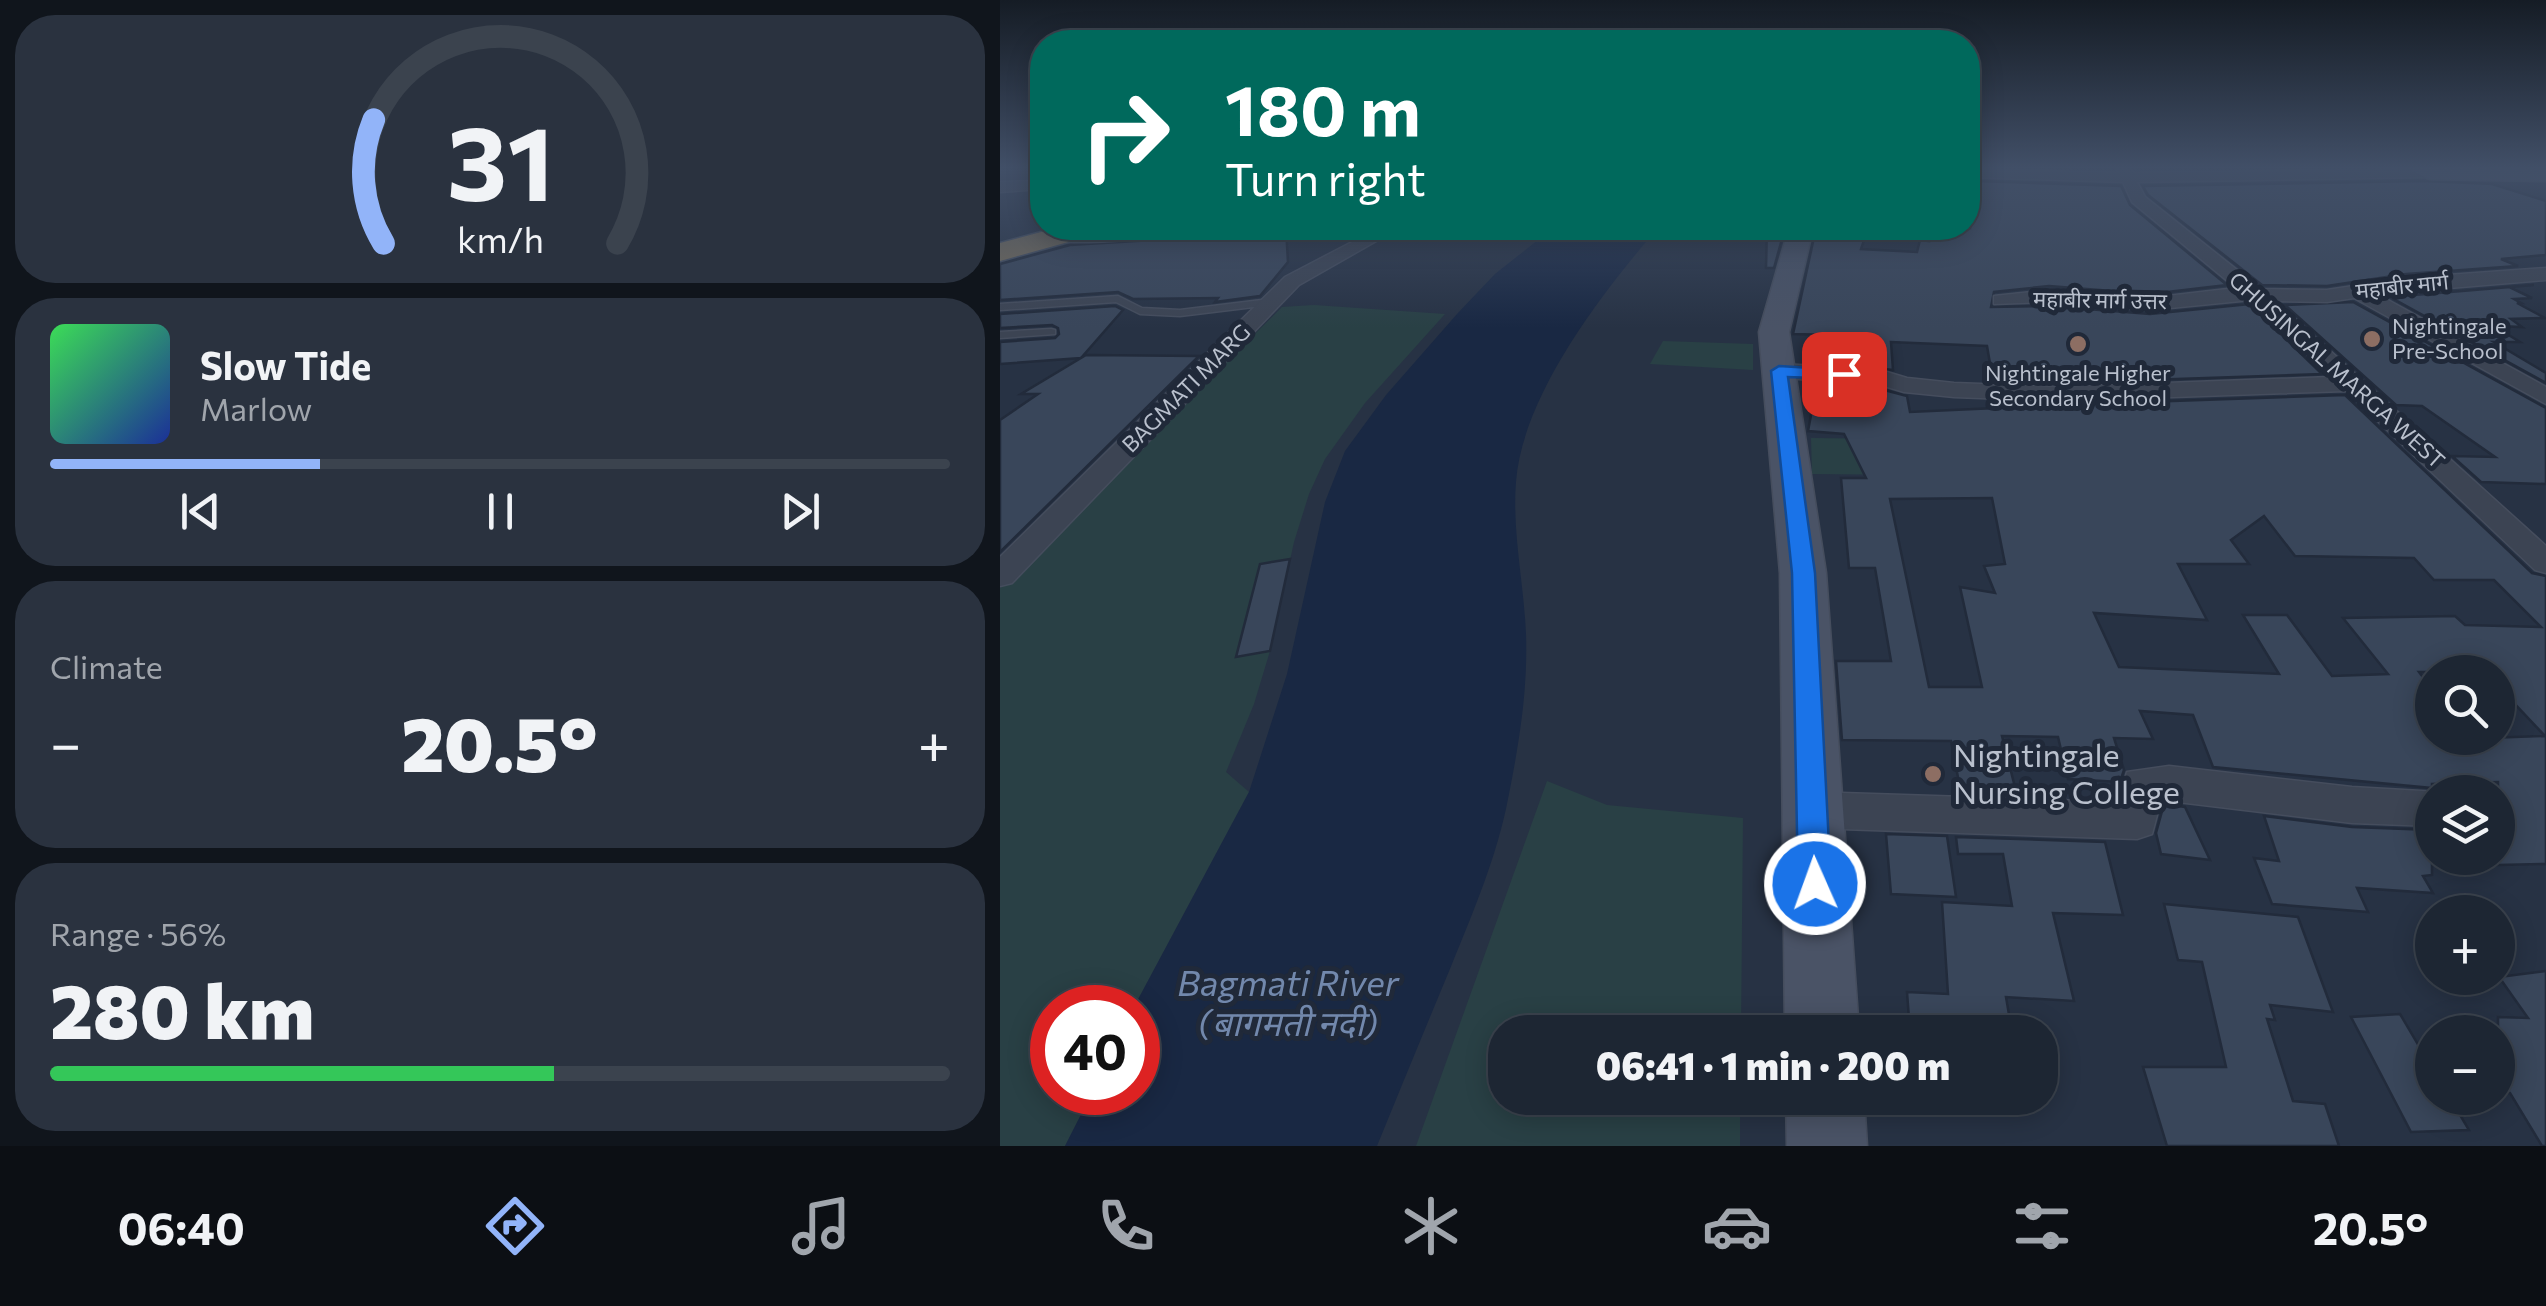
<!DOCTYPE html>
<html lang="en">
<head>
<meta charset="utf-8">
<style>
  :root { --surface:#1d2633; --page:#2a323f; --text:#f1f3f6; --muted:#a0a5ac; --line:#3b434e; --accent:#92b4f9 }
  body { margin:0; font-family:Commissioner,"Noto Sans Devanagari",sans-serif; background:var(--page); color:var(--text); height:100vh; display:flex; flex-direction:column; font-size:38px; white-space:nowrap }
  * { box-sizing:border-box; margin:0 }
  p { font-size:32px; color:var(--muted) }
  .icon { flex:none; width:55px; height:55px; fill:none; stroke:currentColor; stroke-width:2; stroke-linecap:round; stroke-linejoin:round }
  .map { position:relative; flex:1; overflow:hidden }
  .drawer { display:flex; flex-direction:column; gap:15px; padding:15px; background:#10151c; width:1000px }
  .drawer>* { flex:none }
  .banner { position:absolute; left:30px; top:30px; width:950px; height:210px; border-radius:40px; box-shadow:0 5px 25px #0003,0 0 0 2px var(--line); background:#00695c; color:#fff; overflow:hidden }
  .tools { position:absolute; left:1415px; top:655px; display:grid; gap:20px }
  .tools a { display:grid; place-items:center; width:100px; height:100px; border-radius:50%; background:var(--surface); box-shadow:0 5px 25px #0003,0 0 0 2px var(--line); font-size:50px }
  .speed { position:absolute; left:30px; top:985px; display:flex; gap:20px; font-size:50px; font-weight:700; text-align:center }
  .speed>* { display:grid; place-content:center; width:130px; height:130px; border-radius:50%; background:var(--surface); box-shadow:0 5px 25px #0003,0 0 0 2px var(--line); line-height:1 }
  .speed .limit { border:15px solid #d22; background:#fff; color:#111 }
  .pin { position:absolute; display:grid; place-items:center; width:85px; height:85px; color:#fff; margin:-42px; border-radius:20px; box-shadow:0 5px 15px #0006 }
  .me { position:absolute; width:110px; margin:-55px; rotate:358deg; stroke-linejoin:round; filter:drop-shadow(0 0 8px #0008) }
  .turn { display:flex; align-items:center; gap:35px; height:210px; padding:0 30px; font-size:45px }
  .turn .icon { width:130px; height:130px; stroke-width:2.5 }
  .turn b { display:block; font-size:70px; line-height:85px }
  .big { font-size:75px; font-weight:800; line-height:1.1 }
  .drawer .tile { flex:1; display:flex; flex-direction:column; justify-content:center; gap:15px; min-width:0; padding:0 35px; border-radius:40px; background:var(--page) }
  .drawer .dial { align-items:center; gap:0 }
  .dial svg { height:260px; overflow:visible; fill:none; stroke:var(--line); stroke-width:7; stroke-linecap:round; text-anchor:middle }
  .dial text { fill:var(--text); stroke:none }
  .song { display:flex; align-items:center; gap:30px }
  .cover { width:120px; height:120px; border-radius:15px; background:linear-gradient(135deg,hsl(130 70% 55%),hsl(230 70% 35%)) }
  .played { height:10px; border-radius:5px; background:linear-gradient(90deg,var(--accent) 30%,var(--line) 30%) }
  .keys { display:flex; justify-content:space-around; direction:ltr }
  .heat { display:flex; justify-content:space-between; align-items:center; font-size:55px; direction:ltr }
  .charge { height:15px; border-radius:8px; background:linear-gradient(90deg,#34c759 56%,var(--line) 0) }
  .trip { position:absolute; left:488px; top:1015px; width:570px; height:100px; border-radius:40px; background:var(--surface); box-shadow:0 5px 25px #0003,0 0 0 2px var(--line); font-weight:800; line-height:100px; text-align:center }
  .tabs { display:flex; height:160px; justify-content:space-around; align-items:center; background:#0c0f14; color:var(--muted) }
  .tabs .icon { width:70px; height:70px }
  .tabs .current { color:var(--accent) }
  .tabs b { font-size:45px; color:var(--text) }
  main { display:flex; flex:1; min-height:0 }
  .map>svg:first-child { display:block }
  .green { fill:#294045 }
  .water { fill:#192843 }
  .building { fill:#39465a; stroke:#222b3b; stroke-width:2.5; fill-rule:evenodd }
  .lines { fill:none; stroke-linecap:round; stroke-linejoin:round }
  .lane-casing { stroke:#454d5d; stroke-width:3 }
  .street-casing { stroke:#454d5d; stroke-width:3 }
  .secondary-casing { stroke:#454d5d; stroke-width:3 }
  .highway-casing { stroke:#464f5e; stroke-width:3 }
  .lane { fill:#3c4453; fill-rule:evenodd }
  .street { fill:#3c4453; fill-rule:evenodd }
  .secondary { fill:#4a5366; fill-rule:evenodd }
  .highway { fill:#796e59; fill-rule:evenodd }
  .route { fill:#1a73e8; stroke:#114b97; stroke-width:2.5 }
  .education-dot { fill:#8d6e63; stroke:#202939; stroke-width:4 }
  .labels { text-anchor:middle; stroke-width:10; stroke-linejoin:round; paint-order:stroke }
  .far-street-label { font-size:22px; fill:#b9c0cd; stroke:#202939 }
  .far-poi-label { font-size:22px; fill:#b9c0cd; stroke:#202939; text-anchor:start }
  .near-poi-label { font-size:32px; fill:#b9c0cd; stroke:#202939; text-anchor:start }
  .near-water-label { font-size:35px; font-style:italic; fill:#7288ac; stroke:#202939 }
</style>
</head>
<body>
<main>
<section class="drawer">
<div class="tile dial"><svg viewBox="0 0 100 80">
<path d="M14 69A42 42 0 1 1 86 69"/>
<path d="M14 69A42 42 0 0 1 11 31" stroke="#92b4f9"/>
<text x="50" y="56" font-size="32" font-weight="700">31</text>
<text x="50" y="72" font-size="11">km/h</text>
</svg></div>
<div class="tile">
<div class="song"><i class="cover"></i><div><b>Slow Tide</b><p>Marlow</p></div></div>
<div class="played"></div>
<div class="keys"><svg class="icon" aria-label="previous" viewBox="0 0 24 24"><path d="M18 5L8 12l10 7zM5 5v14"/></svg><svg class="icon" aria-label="pause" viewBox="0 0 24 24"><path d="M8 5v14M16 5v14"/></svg><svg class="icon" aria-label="next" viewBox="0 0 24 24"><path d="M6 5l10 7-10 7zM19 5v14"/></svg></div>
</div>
<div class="tile"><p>Climate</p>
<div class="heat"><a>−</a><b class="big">20.5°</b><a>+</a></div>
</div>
<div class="tile"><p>Range · 56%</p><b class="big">280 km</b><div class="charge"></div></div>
</section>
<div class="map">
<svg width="1546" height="1146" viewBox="0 0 1546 1146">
  <rect width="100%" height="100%" fill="#273244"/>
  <g class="green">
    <path d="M314,305L445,314L365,403L325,459L309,494L294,542L270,651L254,704L226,772L249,792L134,1007L52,1008V1092L92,1093L65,1146H0V588L282,307Z"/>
    <path d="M663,341L753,344V370L650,364Z"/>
    <path d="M811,438L912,439L918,475L812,474Z"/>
    <path d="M547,781L607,805L743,818L741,1032H505V1098H740V1146H416Z"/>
  </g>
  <path class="water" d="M545,228H658C603,291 522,396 516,482C512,532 524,584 526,634C528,690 519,744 508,799C497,856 474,910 452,964C427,1024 402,1085 377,1146H65L92,1093L138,1092V1008L134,1007L249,792L287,674L325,502L345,451L386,395L457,314L495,274L548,232Z"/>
  <g class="building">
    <path d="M976,181L1121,186L1130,205L1227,285L1150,294L1049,286L994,292L991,307L1049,306L1150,314L1250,304L1322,374L1058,383L993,381L987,346L891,342L893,370L827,363L831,335L793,334L816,228L868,229L861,249L917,252L920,240L929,241V228H970L968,188H978Z"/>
    <path d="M1424,181L1492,184L1546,201V255L1501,259L1518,266L1406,274L1327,286L1262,285L1148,195L1143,186Z"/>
    <path d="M215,228H286L288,262L260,296L215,302L218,298L133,299L118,292L0,300V264L70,245L204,237Z"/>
    <path d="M767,228H785L774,268H766Z"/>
    <path d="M1534,285L1509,287L1532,298L1514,299L1521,303H1517L1545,318L1511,319L1522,327L1494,326L1520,342H1494L1546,373V383L1390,297Z"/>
    <path d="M1353,302L1546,408V484L1481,482L1452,456L1495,457L1422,406L1396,405L1285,305Z"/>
    <path d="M115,306L123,310L81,358L0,364V342L55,338L59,334L58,328L52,325L0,328V314Z"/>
    <path d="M86,355L199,356L0,552V420L38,394H21Z"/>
    <path d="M822,384L873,387L907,396L910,412L996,408L997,402L1058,405L1345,395L1532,573L1546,576V864L1498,865V782L1432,784V788L1213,767L1193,715L1140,711L1153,739L1114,738L1124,770L1120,782L1068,779L1058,737L1002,736L1017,795L961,793L951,741L842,740L836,661H891L875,568H849L841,478H866L844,434L808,431L814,399ZM992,498L1005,564L984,566L995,593L960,587L982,687H929L890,499ZM1264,516L1295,556L1414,558L1434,580H1494L1541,627L1465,625L1455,616L1343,618L1388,674L1332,676L1287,615H1243L1279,674L1119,667L1094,613L1207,620L1178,564H1249L1231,540ZM1419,672H1498V686L1545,736L1432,740V689Z"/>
    <path d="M290,559L270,651L236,657L260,564Z"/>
    <path d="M1164,804L1185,807L1210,860L1161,854L1156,833Z"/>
    <path d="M1264,816L1352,827L1432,830V875L1423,876L1433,893L1357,888L1368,912L1272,904L1254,858L1279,861Z"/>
    <path d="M886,834L947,836L956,897L891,894Z"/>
    <path d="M956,837L1105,842L1123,915L1053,913L1074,1001L1006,997L1012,1032H910L907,992L948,994L942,902L1012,906L1003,854H958Z"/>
    <path d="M1164,904L1298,917L1333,1012L1270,1005L1275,1020L1267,1019L1293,1101L1325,1104L1339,1146H1167L1143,1067H1226L1202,962L1178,960Z"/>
    <path d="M1546,971V1146H1542L1510,1093H1498V1017L1528,1018L1499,977Z"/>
    <path d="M1400,1014L1432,1068V1098H1450L1469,1130L1411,1132L1351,1017Z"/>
  </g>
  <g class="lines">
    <g class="lane-casing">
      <g id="lane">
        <path d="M118,296L142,308L180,310L270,299L275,302L270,305L180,316L140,314L116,302L0,310V304Z"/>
        <path d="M51,329L55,330V334L0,338V332Z"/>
      </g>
    </g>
    <g class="street-casing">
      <g id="street">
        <path d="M1116,167H1130L1133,173L1429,169L1436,173L1429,177L1137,182L1145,197L1261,289L1327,290L1406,278L1546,268V280L1377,294L1546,387V404L1354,298L1327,302L1275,301L1546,546V573L1535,570L1346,391L1058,401L954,397L904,392L874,383L779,378L767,371L779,364L877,369L907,378L954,383L1058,387L1331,377L1251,300L1150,310L1049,302L994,304V296L1049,290L1150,298L1236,288L1132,202L1123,182L968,177V169L1119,173Z"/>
        <path d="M42,181V189L0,192V182Z"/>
        <path d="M140,228H212L204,233C172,235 59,251 38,235L47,230Z"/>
        <path d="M379,228H399L299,285L12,583L0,586V557L285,277Z"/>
        <path d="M1169,766L1352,787L1439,792H1432V826L1352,823L1161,800L1152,834L1137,839L811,828L796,823L789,810L796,797L811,792L1118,802L1127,772Z"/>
      </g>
    </g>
    <g class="secondary-casing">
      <g id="secondary">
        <path d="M1404,167L1546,169V181L1429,179Z"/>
        <path d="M789,228H813L789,332L826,573L859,1032H785L780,573L759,332Z"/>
        <path d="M786,1098H864L867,1146H787Z"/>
      </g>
    </g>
    <g class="highway-casing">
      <path id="highway" d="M56,228H101L97,234L0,261V243Z"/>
    </g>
    <use href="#lane" class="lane"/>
    <use href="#street" class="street"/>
    <use href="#secondary" class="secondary"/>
    <use href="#highway" class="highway"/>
  </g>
  <linearGradient id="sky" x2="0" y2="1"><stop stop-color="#151c25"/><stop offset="0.51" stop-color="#414f67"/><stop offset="1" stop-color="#414f67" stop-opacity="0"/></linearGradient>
  <rect width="1546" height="328" fill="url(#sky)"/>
  <path class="route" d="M779,366L844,370L852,374L844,379L788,377L815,573L831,884L826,894L815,899L803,894L798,884L792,573L771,371Z"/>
  <g class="education-dot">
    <circle cx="1372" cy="339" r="10"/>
    <circle cx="1078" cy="344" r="10"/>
    <circle cx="933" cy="774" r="10"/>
  </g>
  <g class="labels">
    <g class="far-street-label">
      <text transform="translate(1402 286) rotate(-6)" y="8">महाबीर मार्ग</text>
      <text transform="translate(1100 300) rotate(1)" y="8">महाबीर मार्ग उत्तर</text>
      <text transform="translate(1337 370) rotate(42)" y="8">GHUSINGAL MARGA WEST</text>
      <text transform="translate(186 388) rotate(-45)" y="8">BAGMATI MARG</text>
    </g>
    <g class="far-poi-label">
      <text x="1392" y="334">Nightingale<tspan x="1392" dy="25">Pre-School</tspan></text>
      <text x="1078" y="381" text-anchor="middle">Nightingale Higher<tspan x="1078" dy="25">Secondary School</tspan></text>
    </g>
    <g class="near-poi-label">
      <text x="953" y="767">Nightingale<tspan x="953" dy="37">Nursing College</tspan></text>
    </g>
    <g class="near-water-label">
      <text x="288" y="996">Bagmati River<tspan x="288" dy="40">(बागमती नदी)</tspan></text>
    </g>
  </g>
</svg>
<div class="tools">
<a><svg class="icon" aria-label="search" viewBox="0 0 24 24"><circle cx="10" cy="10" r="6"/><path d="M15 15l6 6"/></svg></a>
<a><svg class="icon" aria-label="layers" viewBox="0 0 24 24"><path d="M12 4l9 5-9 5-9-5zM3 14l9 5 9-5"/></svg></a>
<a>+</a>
<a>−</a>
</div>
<div class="speed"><div class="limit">40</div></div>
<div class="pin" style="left:844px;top:374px;background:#d93025"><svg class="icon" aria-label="arrive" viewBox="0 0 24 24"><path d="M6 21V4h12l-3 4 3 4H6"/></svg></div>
<svg class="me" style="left:815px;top:884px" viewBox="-20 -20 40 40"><circle r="17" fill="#1a73e8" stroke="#fff" stroke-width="3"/><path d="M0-11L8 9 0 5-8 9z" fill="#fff"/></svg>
<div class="trip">06:41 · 1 min · 200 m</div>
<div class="banner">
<div class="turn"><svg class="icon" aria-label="right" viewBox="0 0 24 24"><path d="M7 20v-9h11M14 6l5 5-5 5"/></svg><div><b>180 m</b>Turn right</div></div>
</div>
</div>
</main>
<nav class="tabs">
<b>06:40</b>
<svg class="icon current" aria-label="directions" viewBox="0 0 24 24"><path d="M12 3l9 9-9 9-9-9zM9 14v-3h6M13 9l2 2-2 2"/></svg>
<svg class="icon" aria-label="music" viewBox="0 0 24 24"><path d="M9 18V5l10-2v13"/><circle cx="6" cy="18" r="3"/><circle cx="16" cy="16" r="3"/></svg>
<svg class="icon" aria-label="phone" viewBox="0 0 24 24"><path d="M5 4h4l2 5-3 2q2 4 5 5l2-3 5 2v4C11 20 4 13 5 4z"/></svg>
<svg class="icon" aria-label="climate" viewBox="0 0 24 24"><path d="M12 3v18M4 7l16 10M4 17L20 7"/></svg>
<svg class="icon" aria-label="car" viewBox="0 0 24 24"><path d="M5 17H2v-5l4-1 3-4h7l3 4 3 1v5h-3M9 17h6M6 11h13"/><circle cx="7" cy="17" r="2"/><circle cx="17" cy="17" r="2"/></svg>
<svg class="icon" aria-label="filters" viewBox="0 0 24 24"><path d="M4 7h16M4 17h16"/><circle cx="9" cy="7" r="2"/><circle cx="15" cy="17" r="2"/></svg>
<b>20.5°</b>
</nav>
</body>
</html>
